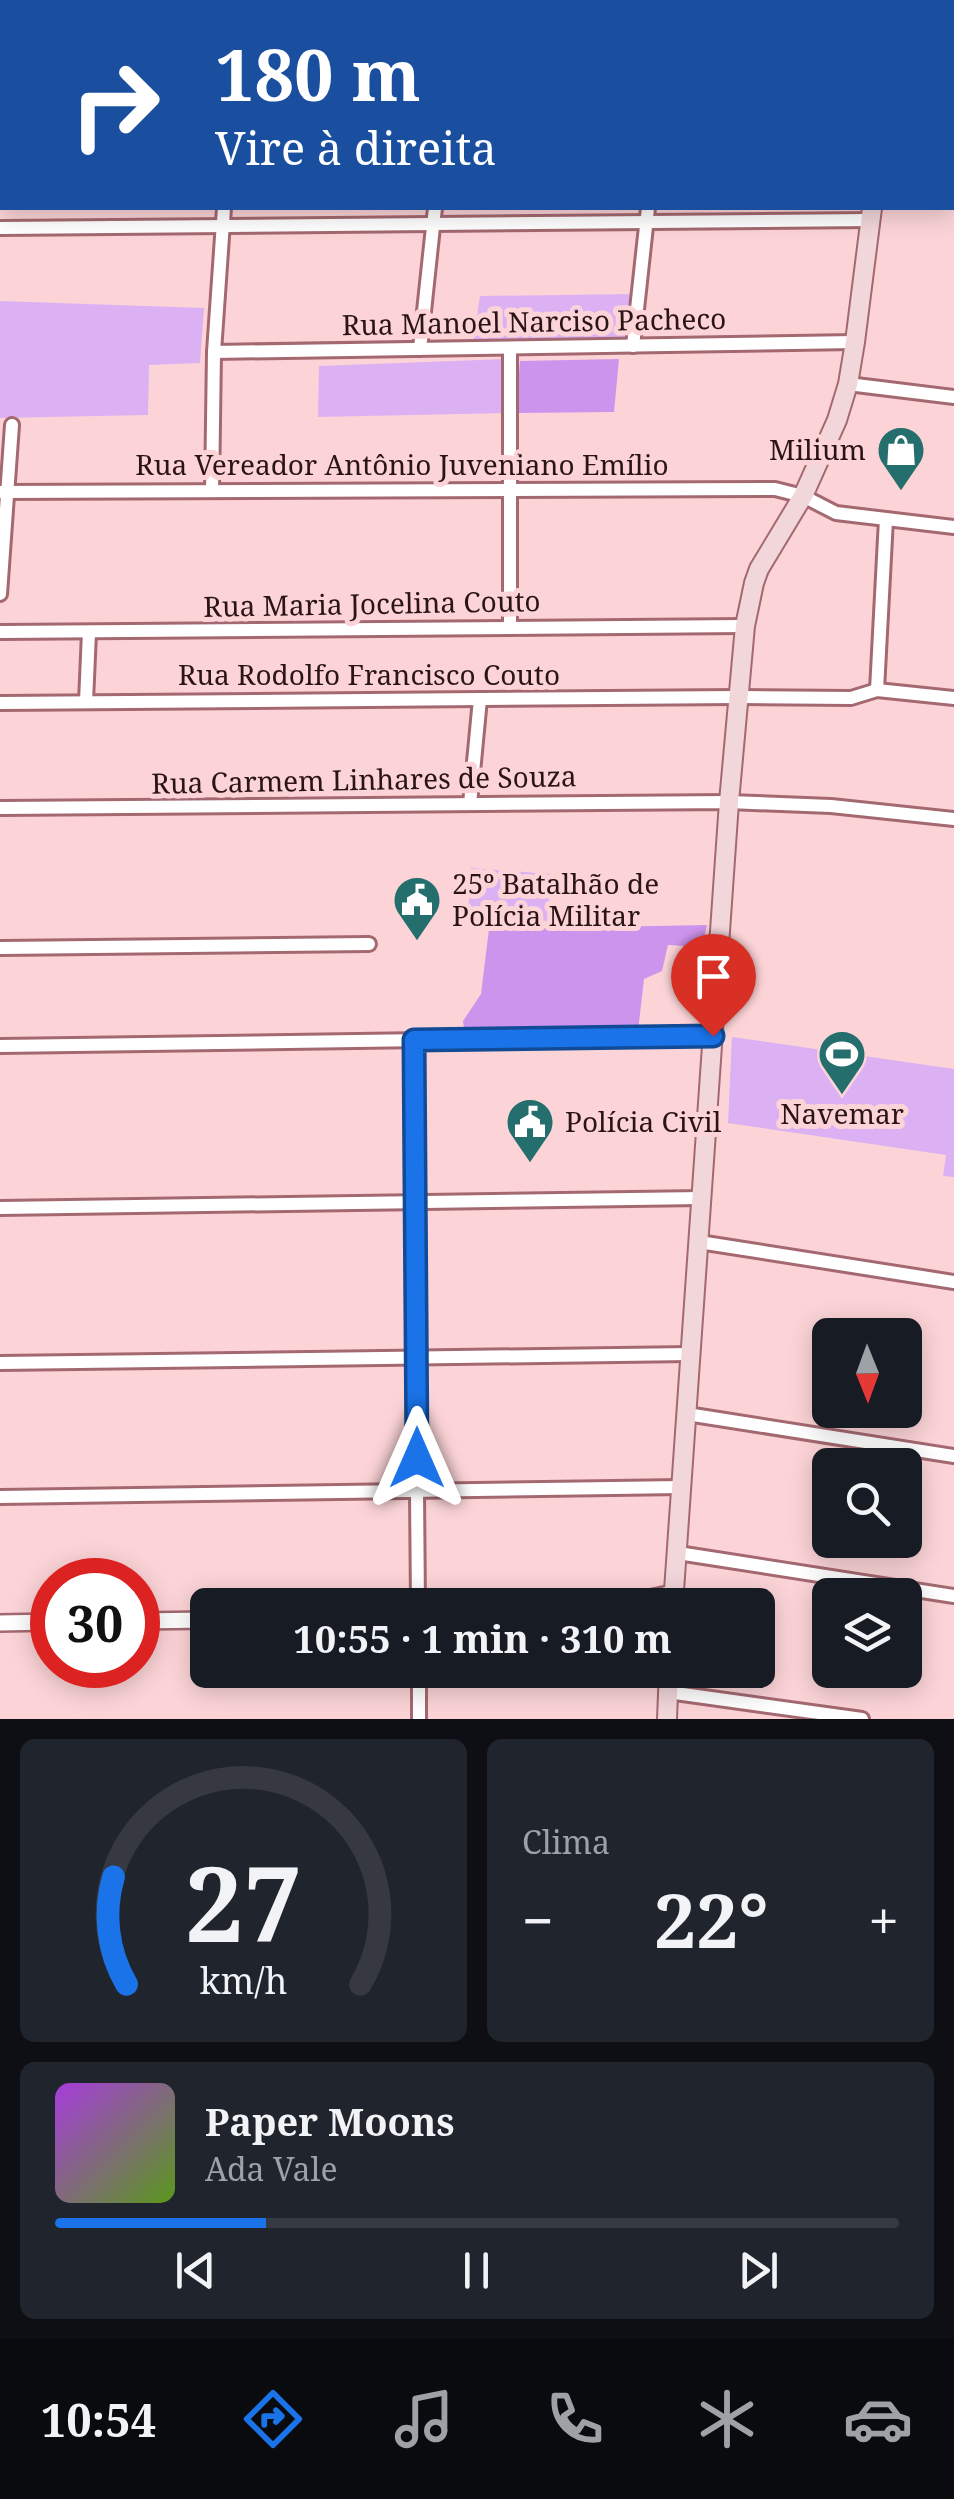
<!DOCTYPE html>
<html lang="pt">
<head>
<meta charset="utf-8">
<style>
  :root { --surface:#171b24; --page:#20242c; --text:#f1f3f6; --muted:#9ea1a6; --line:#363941; --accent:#1a73e8 }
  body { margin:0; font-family:"Noto Serif",serif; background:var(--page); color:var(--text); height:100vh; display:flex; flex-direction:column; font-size:38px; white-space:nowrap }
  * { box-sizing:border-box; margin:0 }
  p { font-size:32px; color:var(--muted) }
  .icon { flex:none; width:55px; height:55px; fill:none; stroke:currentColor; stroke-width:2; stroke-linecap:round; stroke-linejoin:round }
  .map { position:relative; height:1719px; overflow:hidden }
  .sheet { display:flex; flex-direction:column; gap:20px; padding:20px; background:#0d0f14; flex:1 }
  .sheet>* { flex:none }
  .top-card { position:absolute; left:0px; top:0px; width:955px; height:210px; box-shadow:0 5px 25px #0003; background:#1a4fa0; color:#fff; overflow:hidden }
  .needle { width:65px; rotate:179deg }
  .fabs { position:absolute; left:812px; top:1318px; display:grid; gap:20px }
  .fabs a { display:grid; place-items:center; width:110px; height:110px; border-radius:15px; background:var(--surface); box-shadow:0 5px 25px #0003; font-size:50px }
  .speed { position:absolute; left:30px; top:1558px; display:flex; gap:20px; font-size:50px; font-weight:700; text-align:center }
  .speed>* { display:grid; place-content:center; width:130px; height:130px; border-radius:50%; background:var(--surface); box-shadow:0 5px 25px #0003; line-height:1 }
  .speed .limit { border:15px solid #d22; background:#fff; color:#111 }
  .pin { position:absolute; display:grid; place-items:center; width:85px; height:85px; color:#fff; margin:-102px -42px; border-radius:50% 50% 50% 0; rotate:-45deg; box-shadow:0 0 10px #0007 }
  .pin .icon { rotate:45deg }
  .me { position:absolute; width:110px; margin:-55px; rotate:0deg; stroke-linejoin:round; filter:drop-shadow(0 0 8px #0008) }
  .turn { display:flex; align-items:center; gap:35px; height:210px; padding:0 50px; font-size:45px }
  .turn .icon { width:130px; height:130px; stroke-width:2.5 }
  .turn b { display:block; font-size:70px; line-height:85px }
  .big { font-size:75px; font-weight:700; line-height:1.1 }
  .sheet .card { flex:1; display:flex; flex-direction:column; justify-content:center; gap:15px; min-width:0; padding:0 35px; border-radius:15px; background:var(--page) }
  .sheet .dial { align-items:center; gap:0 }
  .dial svg { height:260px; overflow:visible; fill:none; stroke:var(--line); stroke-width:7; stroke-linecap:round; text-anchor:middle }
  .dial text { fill:var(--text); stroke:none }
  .song { display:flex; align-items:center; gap:30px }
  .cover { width:120px; height:120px; border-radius:15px; background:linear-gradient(135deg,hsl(280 70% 55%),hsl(90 70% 35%)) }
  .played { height:10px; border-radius:5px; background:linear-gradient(90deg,var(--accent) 25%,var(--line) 25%) }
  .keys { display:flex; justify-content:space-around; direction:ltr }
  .heat { display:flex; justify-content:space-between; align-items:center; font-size:55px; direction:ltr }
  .sheet .tiles { flex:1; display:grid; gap:20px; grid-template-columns:1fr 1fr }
  .card:last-child { grid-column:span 2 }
  .trip { position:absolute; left:190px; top:1588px; width:585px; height:100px; border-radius:15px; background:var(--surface); box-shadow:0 5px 25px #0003; font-weight:700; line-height:100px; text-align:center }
  .dock { display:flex; height:160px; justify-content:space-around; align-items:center; background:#090b0e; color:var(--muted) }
  .dock .icon { width:70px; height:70px }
  .dock .on { color:var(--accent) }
  .dock b { font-size:45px; color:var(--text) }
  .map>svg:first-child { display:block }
  .green { fill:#dbb1f4 }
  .forest { fill:#cc94ec }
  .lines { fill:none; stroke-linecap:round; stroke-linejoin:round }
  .minor-casing { stroke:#a46970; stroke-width:18 }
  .tertiary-casing { stroke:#a46970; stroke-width:20 }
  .secondary-casing { stroke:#a46970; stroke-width:22 }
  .minor { stroke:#fff; stroke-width:12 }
  .tertiary { stroke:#fff; stroke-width:15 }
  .secondary { stroke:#f1d6da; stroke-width:18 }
  .route-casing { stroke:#114b97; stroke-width:25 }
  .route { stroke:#1a73e8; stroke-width:18 }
  .labels { text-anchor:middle; stroke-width:10; stroke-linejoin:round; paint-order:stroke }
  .street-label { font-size:28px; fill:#2b1417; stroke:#fcd4d7 }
  .poi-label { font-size:28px; fill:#2b1417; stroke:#fcd4d7; text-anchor:start }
</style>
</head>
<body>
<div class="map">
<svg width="954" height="1719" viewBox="0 0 954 1719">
  <rect width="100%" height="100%" fill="#fcd4d7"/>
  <g class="green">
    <path d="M634,294L629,342L473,344L480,296Z"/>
    <path d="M0,301L204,308L200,363L149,365L148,415L0,418Z"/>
    <path d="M506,359L507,413L318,417L319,366Z"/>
    <path d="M471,868L551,874L548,921L468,916Z"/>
    <path d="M732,1037L954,1069V1177L943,1176L946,1155L728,1123Z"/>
  </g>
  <g class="forest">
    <path d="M619,359L614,412L516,413L520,361Z"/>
    <path d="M707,925L702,947L668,945L662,971L644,979L638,1031L465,1036L463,1021L481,994L489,929Z"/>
  </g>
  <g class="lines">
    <g class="minor-casing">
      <g id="minor">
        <path d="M39,2V0"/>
        <path d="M244,2V0"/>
        <path d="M457,2L458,0"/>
        <path d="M673,2V0"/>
        <path d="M0,99H2"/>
        <path d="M0,228L871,220"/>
        <path d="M633,346L648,208"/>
        <path d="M510,348V628"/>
        <path d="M420,349L435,208"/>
        <path d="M214,352L855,342"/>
        <path d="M848,384L954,397"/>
        <path d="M212,491L214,352L224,208"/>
        <path d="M0,492L775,489L803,496L836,513L954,527"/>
        <path d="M0,594L12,425"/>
        <path d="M0,632L745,626"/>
        <path d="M877,690L886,519"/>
        <path d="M86,702L89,632"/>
        <path d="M0,703L738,697L851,698L877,690L954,698"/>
        <path d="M470,804L480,699"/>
        <path d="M0,808L729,802L831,806L954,819"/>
        <path d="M0,948L369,944"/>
        <path d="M413,1040L418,1605"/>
        <path d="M0,1046L713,1036"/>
        <path d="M0,1208L702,1198"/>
        <path d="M699,1242L954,1282"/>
        <path d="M0,1363L691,1354"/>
        <path d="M687,1414L954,1456"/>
        <path d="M0,1497L682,1487"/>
        <path d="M678,1553L954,1596"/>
        <path d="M419,1670V1719"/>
        <path d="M668,1692L862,1719"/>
      </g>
    </g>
    <g class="tertiary-casing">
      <g id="tertiary">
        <path d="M616,1605L674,1593"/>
        <path d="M138,1621L208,1620"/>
        <path d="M0,1623L52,1622"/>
      </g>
    </g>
    <g class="secondary-casing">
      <g id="secondary">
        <path d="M899,2V0"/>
        <path d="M673,1605L729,802L745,626L754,583L759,569L803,496L837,420L848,384L855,342L872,208"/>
        <path d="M667,1719L669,1670"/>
      </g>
    </g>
    <use href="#minor" class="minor"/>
    <use href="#tertiary" class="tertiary"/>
    <use href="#secondary" class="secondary"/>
  </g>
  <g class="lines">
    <g class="route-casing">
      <path id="route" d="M417,1458L414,1040L713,1036"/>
    </g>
    <use href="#route" class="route"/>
  </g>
  <defs>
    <g id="shop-pin" transform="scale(2.5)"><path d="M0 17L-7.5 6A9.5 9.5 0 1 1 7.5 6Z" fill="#246f6d" stroke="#fcd4d7"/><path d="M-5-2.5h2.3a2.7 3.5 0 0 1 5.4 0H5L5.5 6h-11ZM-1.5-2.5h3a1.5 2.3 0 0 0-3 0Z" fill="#fff"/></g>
    <g id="civic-pin" transform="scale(2.5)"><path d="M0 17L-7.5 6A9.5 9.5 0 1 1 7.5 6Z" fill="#246f6d" stroke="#fcd4d7"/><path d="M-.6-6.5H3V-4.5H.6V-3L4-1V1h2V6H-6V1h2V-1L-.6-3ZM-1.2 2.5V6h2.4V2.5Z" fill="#fff"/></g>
    <g id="stadium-pin" transform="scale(2.5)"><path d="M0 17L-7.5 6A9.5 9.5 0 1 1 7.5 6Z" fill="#246f6d" stroke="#fcd4d7"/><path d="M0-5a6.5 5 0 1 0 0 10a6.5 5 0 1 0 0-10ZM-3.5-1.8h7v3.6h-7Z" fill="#fff"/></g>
  </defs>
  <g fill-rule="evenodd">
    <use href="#shop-pin" x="901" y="450"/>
    <use href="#civic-pin" x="417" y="900"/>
    <use href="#stadium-pin" x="842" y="1054"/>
    <use href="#civic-pin" x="530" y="1122"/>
  </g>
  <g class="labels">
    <g class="street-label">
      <text transform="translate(534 322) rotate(-1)" y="10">Rua Manoel Narciso Pacheco</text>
      <text x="402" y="475">Rua Vereador Antônio Juveniano Emílio</text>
      <text transform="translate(372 604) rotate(-1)" y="10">Rua Maria Jocelina Couto</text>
      <text x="369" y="685">Rua Rodolfo Francisco Couto</text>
      <text transform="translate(364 780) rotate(-1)" y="10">Rua Carmem Linhares de Souza</text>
    </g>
    <g class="poi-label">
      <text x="866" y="460" text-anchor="end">Milium</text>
      <text x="452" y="894">25º Batalhão de<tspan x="452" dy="32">Polícia Militar</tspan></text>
      <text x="842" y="1124" text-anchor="middle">Navemar</text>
      <text x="565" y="1132">Polícia Civil</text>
    </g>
  </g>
</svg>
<div class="fabs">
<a><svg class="needle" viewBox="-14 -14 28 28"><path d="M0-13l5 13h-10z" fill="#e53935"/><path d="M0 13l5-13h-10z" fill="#9ea1a6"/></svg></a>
<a><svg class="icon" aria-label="search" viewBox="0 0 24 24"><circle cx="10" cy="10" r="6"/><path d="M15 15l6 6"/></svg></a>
<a><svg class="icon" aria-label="layers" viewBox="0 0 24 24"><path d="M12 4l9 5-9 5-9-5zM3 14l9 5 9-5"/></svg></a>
</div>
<div class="speed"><div class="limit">30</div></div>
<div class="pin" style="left:713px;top:1036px;background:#d93025"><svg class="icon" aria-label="arrive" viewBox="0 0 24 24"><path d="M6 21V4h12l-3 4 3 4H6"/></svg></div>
<svg class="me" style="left:417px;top:1458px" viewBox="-20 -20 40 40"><path d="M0-17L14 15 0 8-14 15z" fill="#1a73e8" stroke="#fff" stroke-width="4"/></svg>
<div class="trip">10:55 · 1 min · 310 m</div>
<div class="top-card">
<div class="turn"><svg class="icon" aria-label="right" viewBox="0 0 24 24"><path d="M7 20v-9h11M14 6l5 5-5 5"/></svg><div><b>180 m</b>Vire à direita</div></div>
</div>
</div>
<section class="sheet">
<div class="tiles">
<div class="card dial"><svg viewBox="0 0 100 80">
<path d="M14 69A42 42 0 1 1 86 69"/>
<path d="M14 69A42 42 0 0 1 10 36" stroke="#1a73e8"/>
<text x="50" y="56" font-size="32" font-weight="700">27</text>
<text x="50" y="72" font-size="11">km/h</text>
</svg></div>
<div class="card"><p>Clima</p>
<div class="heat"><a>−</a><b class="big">22°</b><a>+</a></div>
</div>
<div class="card">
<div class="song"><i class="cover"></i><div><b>Paper Moons</b><p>Ada Vale</p></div></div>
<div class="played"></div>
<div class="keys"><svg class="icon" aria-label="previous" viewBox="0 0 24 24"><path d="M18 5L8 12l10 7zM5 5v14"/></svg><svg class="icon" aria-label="pause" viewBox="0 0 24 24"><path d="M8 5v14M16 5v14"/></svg><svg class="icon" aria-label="next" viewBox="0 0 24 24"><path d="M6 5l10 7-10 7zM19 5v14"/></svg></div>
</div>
</div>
</section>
<nav class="dock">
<b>10:54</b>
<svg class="icon on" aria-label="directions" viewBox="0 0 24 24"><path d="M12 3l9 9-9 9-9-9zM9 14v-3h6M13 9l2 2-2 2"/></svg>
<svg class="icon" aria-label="music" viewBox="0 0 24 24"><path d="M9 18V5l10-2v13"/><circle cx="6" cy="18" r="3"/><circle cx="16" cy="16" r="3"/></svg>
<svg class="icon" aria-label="phone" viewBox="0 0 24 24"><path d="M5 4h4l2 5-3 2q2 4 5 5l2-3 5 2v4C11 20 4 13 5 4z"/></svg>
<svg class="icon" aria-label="climate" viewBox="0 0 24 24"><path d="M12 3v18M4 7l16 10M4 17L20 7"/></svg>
<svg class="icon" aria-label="car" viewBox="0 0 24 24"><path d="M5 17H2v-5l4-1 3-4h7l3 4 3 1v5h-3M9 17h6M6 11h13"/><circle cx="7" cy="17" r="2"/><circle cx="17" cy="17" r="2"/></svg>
</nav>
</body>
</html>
